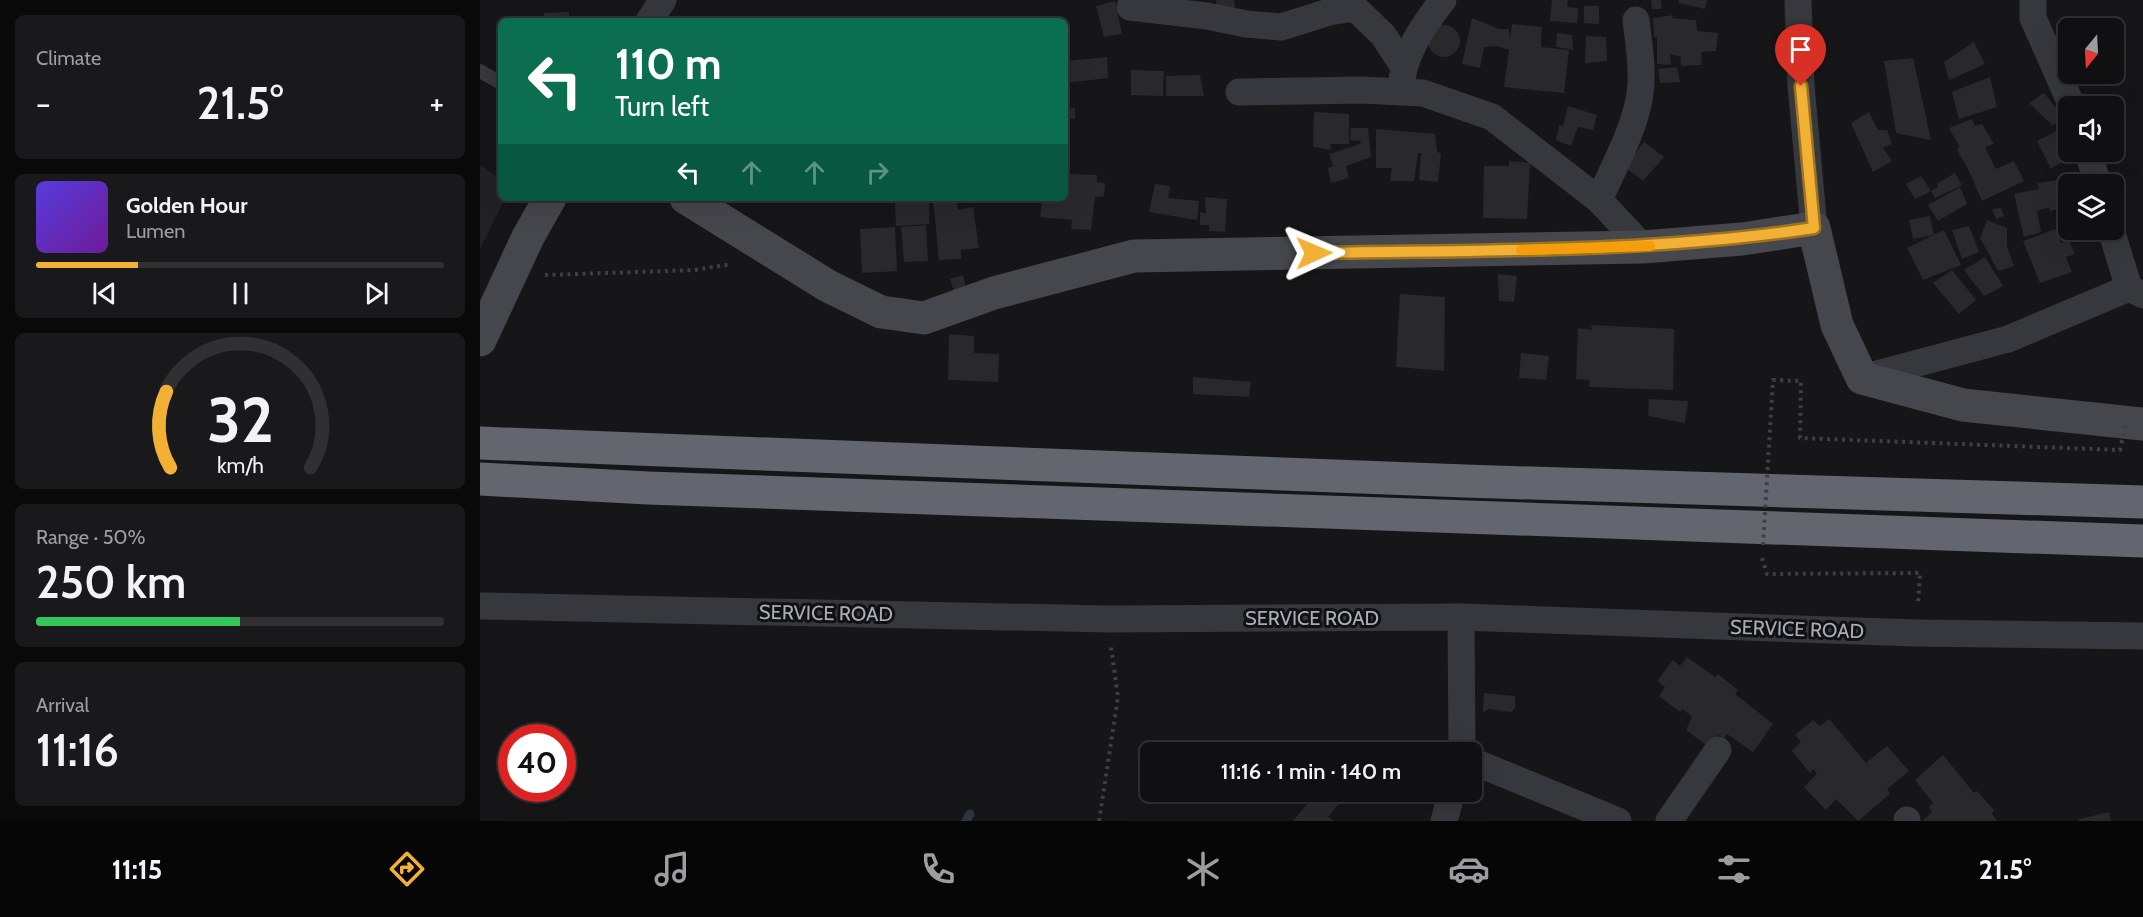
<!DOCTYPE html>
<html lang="en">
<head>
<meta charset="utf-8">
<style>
  :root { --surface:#101012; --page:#19191b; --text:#f1f3f6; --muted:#9c9d9f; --line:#303032; --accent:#f2b134 }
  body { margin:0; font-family:Cabin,sans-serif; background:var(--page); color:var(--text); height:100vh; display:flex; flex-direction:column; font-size:22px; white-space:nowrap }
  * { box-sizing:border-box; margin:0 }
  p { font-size:20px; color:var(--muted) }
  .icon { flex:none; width:33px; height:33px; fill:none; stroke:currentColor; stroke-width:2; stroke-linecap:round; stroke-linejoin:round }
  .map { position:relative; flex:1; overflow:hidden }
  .drawer { display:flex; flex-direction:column; gap:15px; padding:15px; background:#09090a; width:480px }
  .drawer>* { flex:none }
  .top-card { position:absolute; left:18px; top:18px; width:570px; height:183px; border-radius:9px; box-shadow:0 6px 24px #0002,0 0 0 2px var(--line); background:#0b6e4f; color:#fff; overflow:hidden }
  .needle { width:39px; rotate:198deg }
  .buttons { position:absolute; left:1578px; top:18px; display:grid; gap:12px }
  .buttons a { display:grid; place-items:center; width:66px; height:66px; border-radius:9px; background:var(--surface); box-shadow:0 6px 24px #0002,0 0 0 2px var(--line); font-size:30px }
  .speed { position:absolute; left:18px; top:724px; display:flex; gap:12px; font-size:30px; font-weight:700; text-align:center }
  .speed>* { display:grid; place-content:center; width:78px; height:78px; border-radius:50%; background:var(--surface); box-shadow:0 6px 24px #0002,0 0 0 2px var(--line); line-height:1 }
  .speed .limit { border:9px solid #d22; background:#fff; color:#111 }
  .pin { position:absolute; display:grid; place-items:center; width:51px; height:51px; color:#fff; margin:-62px -26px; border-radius:50% 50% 50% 0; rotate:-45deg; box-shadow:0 0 6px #0007 }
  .pin .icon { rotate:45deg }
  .me { position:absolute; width:66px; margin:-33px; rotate:89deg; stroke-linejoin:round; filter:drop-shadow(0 0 4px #0008) }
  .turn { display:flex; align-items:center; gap:21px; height:126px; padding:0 18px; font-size:27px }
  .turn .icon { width:78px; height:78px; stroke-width:2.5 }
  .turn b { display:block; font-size:42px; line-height:51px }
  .lanes { display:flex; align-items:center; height:57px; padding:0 18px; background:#0003; justify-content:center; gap:30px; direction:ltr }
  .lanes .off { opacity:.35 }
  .big { font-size:45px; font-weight:600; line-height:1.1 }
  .drawer .tile { flex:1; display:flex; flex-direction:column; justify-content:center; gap:9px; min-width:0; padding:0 21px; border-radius:9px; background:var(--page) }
  .drawer .dial { align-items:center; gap:0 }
  .dial svg { height:156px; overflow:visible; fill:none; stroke:var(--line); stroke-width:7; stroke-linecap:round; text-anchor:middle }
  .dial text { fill:var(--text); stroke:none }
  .song { display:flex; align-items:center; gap:18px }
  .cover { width:72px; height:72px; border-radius:9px; background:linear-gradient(135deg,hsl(250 70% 55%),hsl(280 70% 35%)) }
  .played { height:6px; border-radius:3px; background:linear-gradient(90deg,var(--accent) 25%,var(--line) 25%) }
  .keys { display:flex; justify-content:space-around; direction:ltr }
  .heat { display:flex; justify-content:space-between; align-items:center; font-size:33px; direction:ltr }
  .charge { height:9px; border-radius:4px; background:linear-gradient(90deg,#34c759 50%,var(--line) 0) }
  .trip { position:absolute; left:660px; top:742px; width:342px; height:60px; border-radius:9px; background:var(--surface); box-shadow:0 6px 24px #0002,0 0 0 2px var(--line); font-weight:600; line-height:60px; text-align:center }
  .tabs { display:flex; height:96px; justify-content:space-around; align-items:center; background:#060607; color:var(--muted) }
  .tabs .icon { width:42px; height:42px }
  .tabs .active { color:var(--accent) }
  .tabs b { font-size:27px; color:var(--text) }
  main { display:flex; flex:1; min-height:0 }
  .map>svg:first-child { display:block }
  .built { fill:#222225 }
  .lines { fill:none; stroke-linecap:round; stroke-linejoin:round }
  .stream { stroke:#2c353c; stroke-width:9 }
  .building { fill:#29292c }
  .path { stroke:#3d3f44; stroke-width:4; stroke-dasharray:3 4.5; stroke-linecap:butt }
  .lane { stroke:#37383d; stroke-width:14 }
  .street { stroke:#37383d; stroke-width:27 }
  .secondary { stroke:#45474d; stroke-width:33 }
  .highway { stroke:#63666e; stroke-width:33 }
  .path-bridge { stroke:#3d3f44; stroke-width:4; stroke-dasharray:3 4.5; stroke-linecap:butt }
  .route-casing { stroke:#9d7322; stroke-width:15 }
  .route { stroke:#f2b134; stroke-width:10 }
  .slow { stroke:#f59e0b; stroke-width:10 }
  .labels { text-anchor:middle; stroke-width:6; stroke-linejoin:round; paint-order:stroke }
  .street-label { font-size:20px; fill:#a8adb8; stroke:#111113 }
</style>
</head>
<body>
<main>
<section class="drawer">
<div class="tile"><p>Climate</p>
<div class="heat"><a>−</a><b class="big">21.5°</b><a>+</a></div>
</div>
<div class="tile">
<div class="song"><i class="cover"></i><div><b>Golden Hour</b><p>Lumen</p></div></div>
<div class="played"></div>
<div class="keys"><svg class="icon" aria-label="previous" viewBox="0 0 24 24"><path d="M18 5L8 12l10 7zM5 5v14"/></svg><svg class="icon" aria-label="pause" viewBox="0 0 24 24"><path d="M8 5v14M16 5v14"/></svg><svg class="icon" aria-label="next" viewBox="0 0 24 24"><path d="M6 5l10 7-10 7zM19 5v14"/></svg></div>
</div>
<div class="tile dial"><svg viewBox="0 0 100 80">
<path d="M14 69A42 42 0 1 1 86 69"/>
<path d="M14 69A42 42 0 0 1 12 30" stroke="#f2b134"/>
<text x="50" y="56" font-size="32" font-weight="700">32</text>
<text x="50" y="72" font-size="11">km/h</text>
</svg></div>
<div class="tile"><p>Range · 50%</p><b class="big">250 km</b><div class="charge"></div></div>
<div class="tile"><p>Arrival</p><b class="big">11:16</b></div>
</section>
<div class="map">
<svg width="1663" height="821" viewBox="0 0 1663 821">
  <rect width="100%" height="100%" fill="#161618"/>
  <path class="built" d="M0,165L21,180V198H25L0,249Z"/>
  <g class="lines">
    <path class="stream" d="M486,821L490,814"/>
  </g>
  <g class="building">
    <path d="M736,0H754L755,8H737Z"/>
    <path d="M1072,0H1088L1087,7L1098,8L1097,23L1070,21Z"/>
    <path d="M1171,0H1181L1182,9H1172Z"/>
    <path d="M1199,0H1227L1225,9L1198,3Z"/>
    <path d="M635,1L642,34L624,37L616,6Z"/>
    <path d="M1104,6H1119V24L1104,23Z"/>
    <path d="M89,12V21H64V13Z"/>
    <path d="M1193,15L1192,18L1216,20L1217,31L1238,33L1236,51L1221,52L1222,65L1201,66V57L1190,54L1191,65L1177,64V37H1174L1173,18Z"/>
    <path d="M992,18L1019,29H1029L1030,40L1032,24L1062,27L1061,47L1089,50L1084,93L1024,87L1029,50L1017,46L1004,47L1000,68L982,64Z"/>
    <circle cx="964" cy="41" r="16"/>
    <path d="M1077,33L1092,35L1093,50L1076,47Z"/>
    <path d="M1106,36L1126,37L1127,61L1105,63Z"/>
    <path d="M1494,42L1505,64L1469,80L1464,62Z"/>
    <path d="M627,57L628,78L585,83V61Z"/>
    <path d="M1433,58L1451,140L1416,133L1404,61Z"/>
    <path d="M1197,67L1200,82L1180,83L1178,69Z"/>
    <path d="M651,70L684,71L683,96L651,95Z"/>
    <path d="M720,75L724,96H686V76Z"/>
    <path d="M1510,77L1517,107L1479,119L1472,92Z"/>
    <path d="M1564,93L1583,116L1573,126L1549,103Z"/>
    <path d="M1088,106L1117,115L1113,130L1098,127L1091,146L1076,140L1079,125L1083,126Z"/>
    <path d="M585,107L595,108V119L585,118Z"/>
    <path d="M834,112L869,114V144H850L851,150L833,147Z"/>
    <path d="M1389,112L1398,130H1407L1412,144L1403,148L1412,161L1393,172L1371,123Z"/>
    <path d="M1492,119L1495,126L1502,124L1514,144L1505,147L1516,169L1534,161L1544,181L1502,201L1488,169L1477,150L1479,146L1469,128Z"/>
    <path d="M871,128H888L891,157L866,166L869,178L851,183L848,168L853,166L849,154L880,144L881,141L870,140Z"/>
    <path d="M896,129L955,134L957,151L961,154L958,182L939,180L941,153H938L934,181H910L912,168H896Z"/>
    <path d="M1577,131L1589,157L1571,169L1557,141Z"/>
    <path d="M1164,142L1184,157L1163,181L1145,167Z"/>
    <path d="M1029,161L1050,163L1047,219L1003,218L1004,166H1029Z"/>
    <path d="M1475,173L1482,185L1455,198L1451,191L1435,199L1426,184L1441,176L1451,191L1458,187L1457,184Z"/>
    <path d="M585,174L617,175V182L625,183L624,196L615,197L611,230L591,229L592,220L560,217L562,198H585Z"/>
    <path d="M1585,179L1588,207L1570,211L1569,207L1557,211L1561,232L1544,237L1534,194L1559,189L1557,183Z"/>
    <path d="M675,184L690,186L688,198L719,201L717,220L669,212Z"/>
    <path d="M1480,187L1487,204L1458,221L1448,205Z"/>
    <path d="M725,197L747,199L745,232L729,231V225H720V212L726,213Z"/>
    <path d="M453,198H476L478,210L493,207L499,248L481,250V259L459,260Z"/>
    <path d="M449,201V224L416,226L415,202Z"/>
    <path d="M1521,208L1524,216L1516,219L1512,209Z"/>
    <path d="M1450,216L1454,235L1433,239L1429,220Z"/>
    <path d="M1507,220L1527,228V247L1534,266L1518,271L1500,238Z"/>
    <path d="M446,225L448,261L424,262L421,227Z"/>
    <path d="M1489,226L1499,252L1482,259L1472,230Z"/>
    <path d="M415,227L417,271L382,273L380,229Z"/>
    <path d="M1575,229L1581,243L1589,240L1595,254L1586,257L1592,272L1560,283L1543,241Z"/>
    <path d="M1464,230L1481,265L1443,280L1427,248Z"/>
    <path d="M1505,257L1523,286L1504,296L1484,270Z"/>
    <path d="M1472,270L1496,300L1479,314L1453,283Z"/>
    <path d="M1018,274L1037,276L1034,302L1019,301Z"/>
    <path d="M483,275L486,288L474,291L470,279Z"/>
    <path d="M920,294L965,297L964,371L916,367Z"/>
    <path d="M1111,325L1194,329L1193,390L1109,387L1110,380L1096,379L1098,328L1112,330Z"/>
    <path d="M469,334L494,336V353L519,354L518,382L468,380Z"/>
    <path d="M1041,353L1069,356L1066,380L1039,378Z"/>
    <path d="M713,377L771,382L769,397L713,394Z"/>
    <path d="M1169,399L1208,401L1205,423L1168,416Z"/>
    <path d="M1207,657L1235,677L1238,674L1258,690L1255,694L1293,724L1273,752L1247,734L1244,738L1238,735L1229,747L1206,730L1212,717L1203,709L1200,712L1179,696L1185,687L1177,681L1193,660L1200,666Z"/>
    <path d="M1004,693L1035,696V708L1031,712L1009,709L1003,712Z"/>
    <path d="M1349,719L1386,763L1407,746L1429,771L1407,789L1410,794L1378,821L1356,799L1346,810L1324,787L1337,774L1333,769L1330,773L1312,751L1321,742L1315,735L1333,720L1340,726Z"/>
    <path d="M1463,755L1494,793L1497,791L1514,810L1512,814L1517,821H1442L1452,812L1449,807L1453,803L1435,780Z"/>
    <path d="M837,792H856L864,798L848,817L854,821H813Z"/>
    <path d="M1629,812L1631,821H1599V819Z"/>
  </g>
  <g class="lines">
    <g class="path">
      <path d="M65,275L215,270L252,264"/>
      <path d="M1282,558L1287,574L1440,573L1438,605"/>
      <path d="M619,821L638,697L631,647"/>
    </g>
    <path class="lane" d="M0,71L21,83"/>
    <g class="street">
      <path d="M872,0L875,8L903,35L924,67"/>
      <path d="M1318,0L1321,85L1334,228"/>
      <path d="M1553,0V18L1592,106"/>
      <path d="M650,7L727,16L766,24L801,27L849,12L875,8"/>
      <path d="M169,21L183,0"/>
      <path d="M759,92L882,90L943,93L1012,117L1119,200L1163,247"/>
      <path d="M921,92C921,57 942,27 963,0"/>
      <path d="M1608,152L1618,184"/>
      <path d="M1119,200C1133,168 1152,135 1159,100C1164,74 1159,45 1156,20"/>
      <path d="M1631,230L1649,288"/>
      <path d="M1382,378L1528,339L1649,288L1663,295"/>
      <path d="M0,606L627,619L981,617L1436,633L1663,636"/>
      <path d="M981,617L982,753"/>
      <path d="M992,761L1138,821"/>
      <path d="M964,821L972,792"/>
      <path d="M1189,821L1238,750"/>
      <path d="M1427,821V820"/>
    </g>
    <g class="secondary">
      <path d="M206,198L348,286L401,312L444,318L514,293L654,256L1163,247L1262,239L1334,228L1357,325L1382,378L1483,405L1663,424"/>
      <path d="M0,340L48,237L70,198"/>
    </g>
    <g class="highway">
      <path d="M0,443L985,481L1663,502"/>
      <path d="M0,479L168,488L1663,541"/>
    </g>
    <path class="path-bridge" d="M1283,545L1293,380L1321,381L1320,438L1640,450L1646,423"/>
  </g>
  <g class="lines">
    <g class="route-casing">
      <path id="route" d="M834,253C1001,250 1168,253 1334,228L1321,86"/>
    </g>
    <use href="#route" class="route"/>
    <path class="slow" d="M1041,250L1170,246"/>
  </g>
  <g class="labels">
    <g class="street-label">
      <text transform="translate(346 613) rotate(1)" y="7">SERVICE ROAD</text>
      <text x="832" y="625">SERVICE ROAD</text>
      <text transform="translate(1317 629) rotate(2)" y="7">SERVICE ROAD</text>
    </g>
  </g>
</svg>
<div class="buttons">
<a><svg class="needle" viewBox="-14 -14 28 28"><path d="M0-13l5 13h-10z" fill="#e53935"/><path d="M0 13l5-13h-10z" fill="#9c9d9f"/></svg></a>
<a><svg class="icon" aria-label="sound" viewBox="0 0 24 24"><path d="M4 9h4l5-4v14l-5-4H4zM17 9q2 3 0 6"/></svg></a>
<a><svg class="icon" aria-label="layers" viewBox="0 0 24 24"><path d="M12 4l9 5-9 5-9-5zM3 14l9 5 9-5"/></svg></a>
</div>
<div class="speed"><div class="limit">40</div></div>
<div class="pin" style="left:1321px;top:86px;background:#d93025"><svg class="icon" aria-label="arrive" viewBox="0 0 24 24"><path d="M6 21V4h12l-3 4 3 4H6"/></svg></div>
<svg class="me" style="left:834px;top:253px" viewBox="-20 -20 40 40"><path d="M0-17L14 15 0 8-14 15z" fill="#f2b134" stroke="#fff" stroke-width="4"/></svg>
<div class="trip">11:16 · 1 min · 140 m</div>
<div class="top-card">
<div class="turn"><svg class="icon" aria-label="left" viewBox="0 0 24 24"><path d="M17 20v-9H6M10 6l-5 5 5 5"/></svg><div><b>110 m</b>Turn left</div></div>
<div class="lanes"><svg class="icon" aria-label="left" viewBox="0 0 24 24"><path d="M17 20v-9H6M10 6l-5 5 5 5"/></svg><svg class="icon off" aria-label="ahead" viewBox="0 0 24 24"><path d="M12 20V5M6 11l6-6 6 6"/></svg><svg class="icon off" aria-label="ahead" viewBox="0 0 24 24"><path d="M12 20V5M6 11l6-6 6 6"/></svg><svg class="icon off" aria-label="right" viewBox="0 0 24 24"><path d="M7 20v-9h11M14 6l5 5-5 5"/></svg></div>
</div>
</div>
</main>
<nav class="tabs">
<b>11:15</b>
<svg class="icon active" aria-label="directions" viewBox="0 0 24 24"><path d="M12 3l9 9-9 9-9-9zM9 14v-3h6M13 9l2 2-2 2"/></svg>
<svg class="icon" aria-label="music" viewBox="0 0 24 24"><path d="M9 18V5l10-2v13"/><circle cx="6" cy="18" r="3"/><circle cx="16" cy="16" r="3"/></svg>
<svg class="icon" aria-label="phone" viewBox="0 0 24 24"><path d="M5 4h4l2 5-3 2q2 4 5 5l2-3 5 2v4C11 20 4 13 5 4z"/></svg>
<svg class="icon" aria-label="climate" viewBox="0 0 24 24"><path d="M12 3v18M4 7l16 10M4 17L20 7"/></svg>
<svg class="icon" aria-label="car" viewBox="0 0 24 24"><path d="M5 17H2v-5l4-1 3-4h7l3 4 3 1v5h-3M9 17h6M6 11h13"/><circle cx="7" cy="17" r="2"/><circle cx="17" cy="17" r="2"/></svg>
<svg class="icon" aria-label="filters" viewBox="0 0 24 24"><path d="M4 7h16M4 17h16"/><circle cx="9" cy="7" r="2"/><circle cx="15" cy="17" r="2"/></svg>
<b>21.5°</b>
</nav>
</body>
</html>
